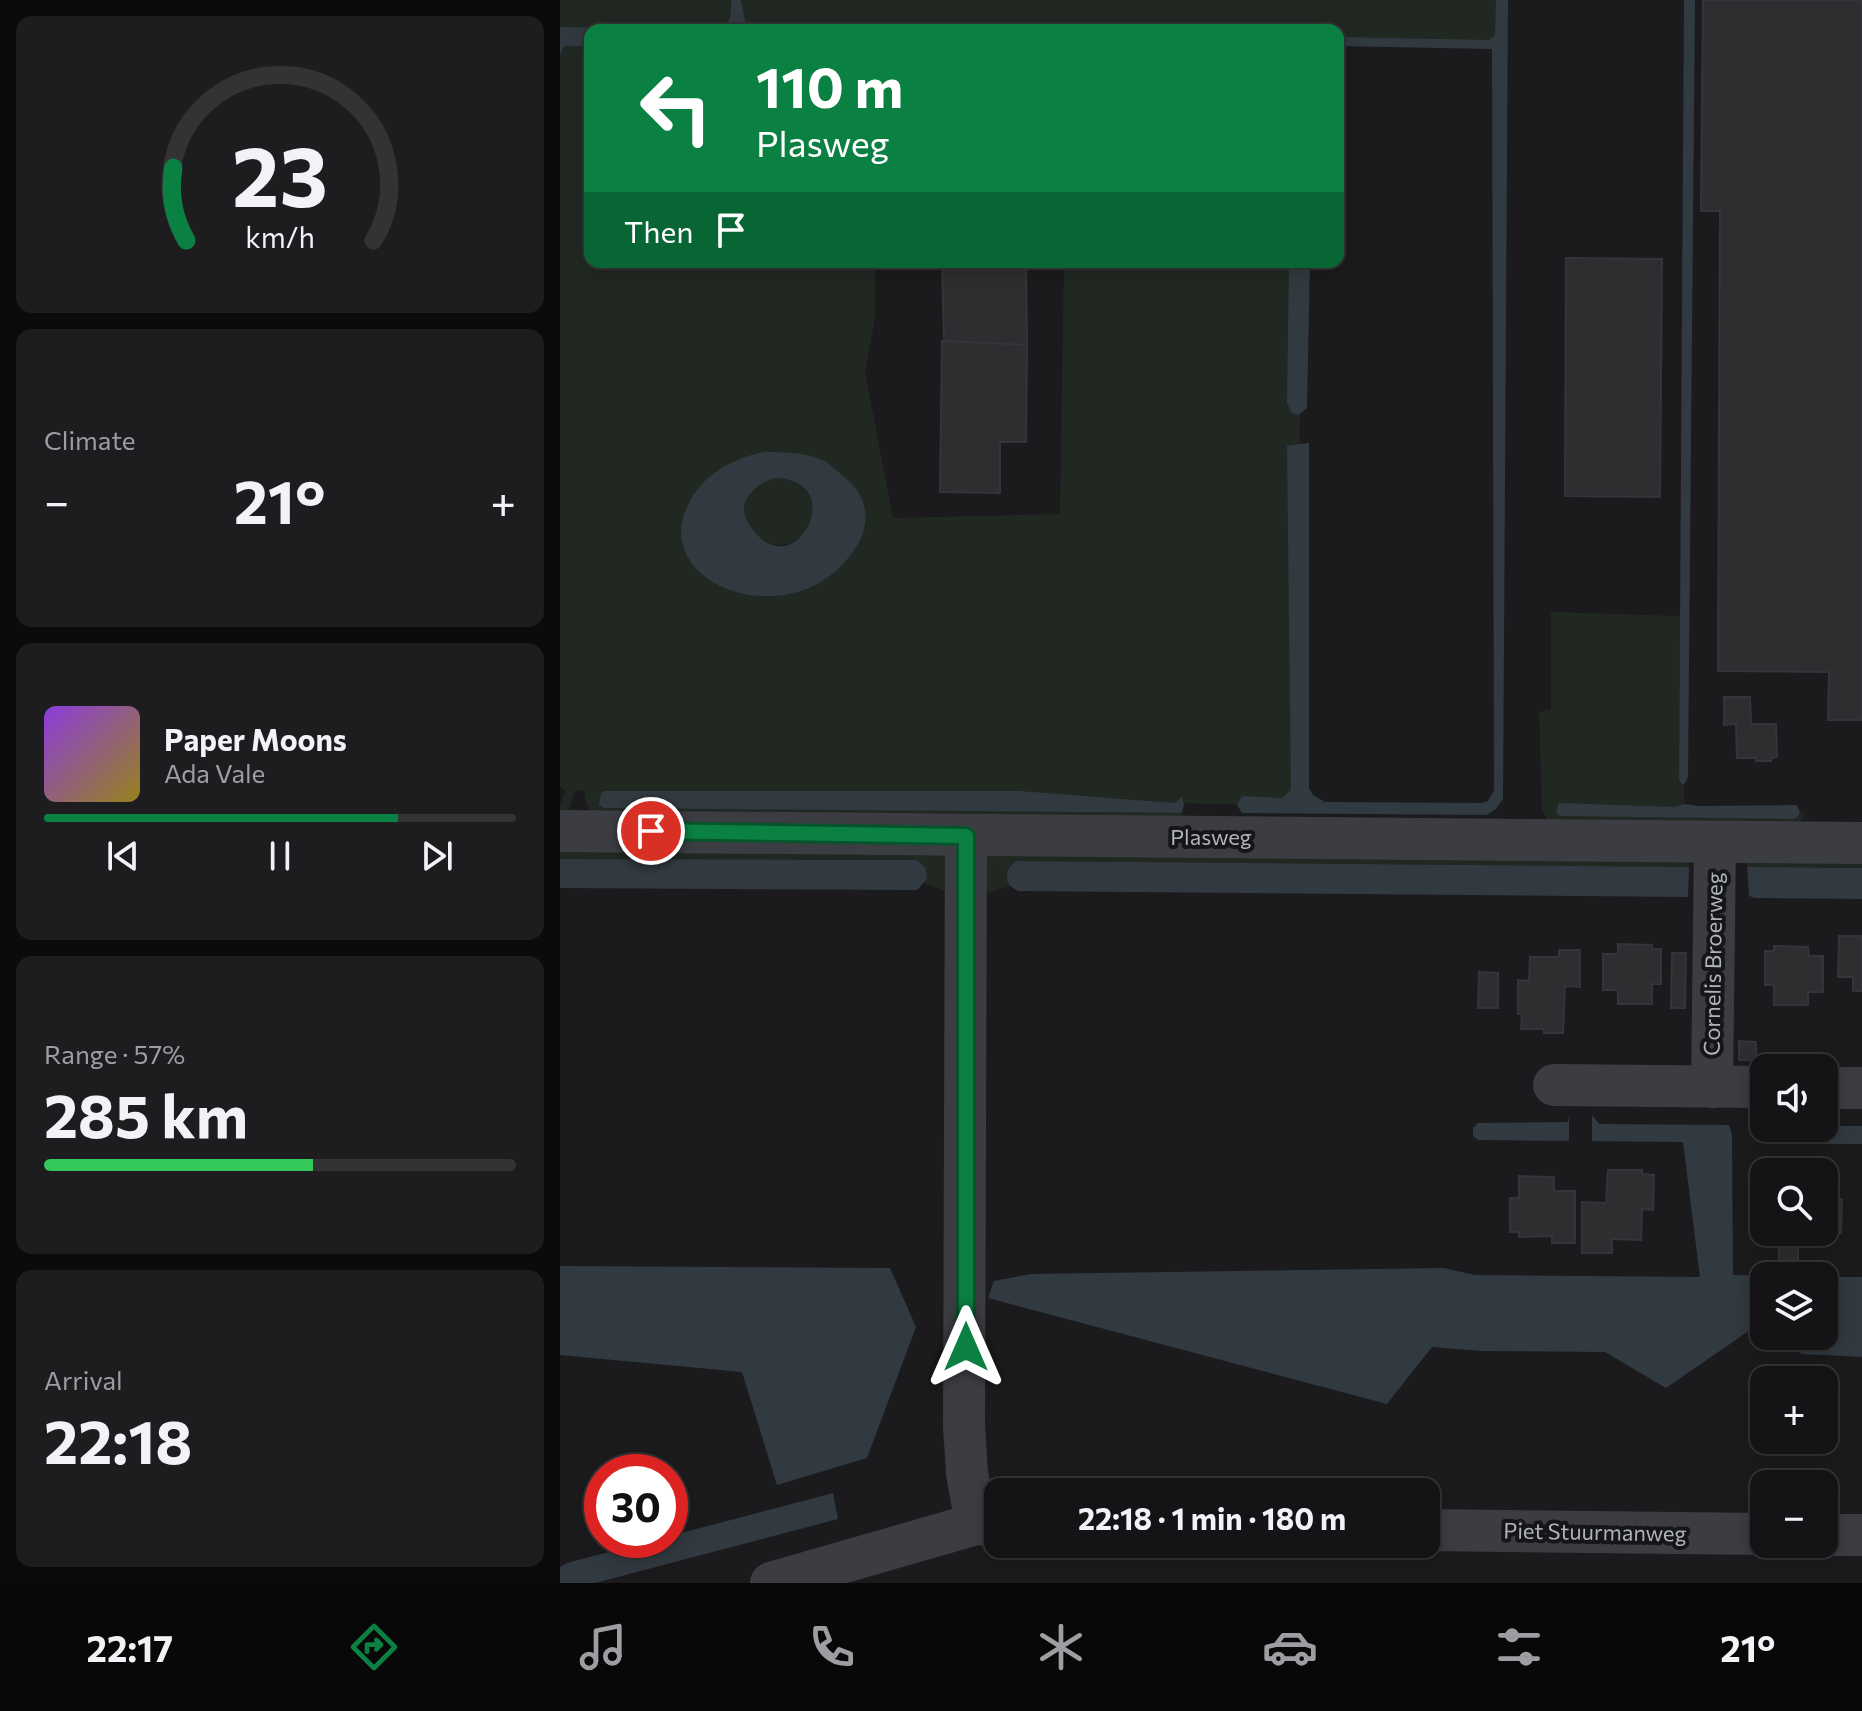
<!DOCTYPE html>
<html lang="en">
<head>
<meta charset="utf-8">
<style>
  :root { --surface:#141416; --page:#1d1d1f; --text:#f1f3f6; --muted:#9d9ea1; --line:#333335; --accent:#0b8043 }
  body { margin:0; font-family:Commissioner,sans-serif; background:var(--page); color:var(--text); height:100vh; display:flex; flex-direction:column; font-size:30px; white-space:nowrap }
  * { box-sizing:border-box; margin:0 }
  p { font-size:26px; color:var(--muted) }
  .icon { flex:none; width:44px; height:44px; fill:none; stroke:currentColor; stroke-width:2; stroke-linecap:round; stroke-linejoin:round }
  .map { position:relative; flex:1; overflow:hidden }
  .details { display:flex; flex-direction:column; gap:16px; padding:16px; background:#0b0b0c; width:560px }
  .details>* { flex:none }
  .guide { position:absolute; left:24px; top:24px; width:760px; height:244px; border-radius:16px; box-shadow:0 4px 20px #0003,0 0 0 2px var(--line); background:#0b8043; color:#fff; overflow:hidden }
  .controls { position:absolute; left:1190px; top:1054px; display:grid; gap:16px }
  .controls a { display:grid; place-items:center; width:88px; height:88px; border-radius:16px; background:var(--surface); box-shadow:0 4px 20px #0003,0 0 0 2px var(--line); font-size:40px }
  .speed { position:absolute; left:24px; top:1454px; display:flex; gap:16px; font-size:40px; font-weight:700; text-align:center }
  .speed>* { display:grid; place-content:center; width:104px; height:104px; border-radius:50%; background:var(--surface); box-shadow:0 4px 20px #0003,0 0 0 2px var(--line); line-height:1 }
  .speed .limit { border:12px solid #d22; background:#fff; color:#111 }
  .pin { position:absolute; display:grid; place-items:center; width:68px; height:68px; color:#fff; margin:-34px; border:4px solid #fff; border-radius:50%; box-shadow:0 2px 8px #0007 }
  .me { position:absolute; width:88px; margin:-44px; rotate:0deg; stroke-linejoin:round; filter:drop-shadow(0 0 6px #0008) }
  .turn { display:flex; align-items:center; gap:28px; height:168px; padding:0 40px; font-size:36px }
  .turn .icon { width:104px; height:104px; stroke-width:2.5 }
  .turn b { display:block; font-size:56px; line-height:68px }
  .then { display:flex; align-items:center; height:76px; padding:0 40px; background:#0003; gap:16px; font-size:30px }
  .big { font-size:60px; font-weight:700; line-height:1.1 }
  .details .card { flex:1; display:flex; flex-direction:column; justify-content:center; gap:12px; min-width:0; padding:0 28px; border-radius:16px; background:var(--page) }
  .details .dial { align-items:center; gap:0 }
  .dial svg { height:208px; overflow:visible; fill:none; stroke:var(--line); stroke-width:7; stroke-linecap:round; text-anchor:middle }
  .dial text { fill:var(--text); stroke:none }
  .song { display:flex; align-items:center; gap:24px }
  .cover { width:96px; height:96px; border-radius:12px; background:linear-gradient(135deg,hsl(270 70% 55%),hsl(50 70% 35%)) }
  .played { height:8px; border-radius:4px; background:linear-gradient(90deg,var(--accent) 75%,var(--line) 75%) }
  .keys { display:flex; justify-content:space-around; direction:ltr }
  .heat { display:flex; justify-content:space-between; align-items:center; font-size:44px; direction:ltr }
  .charge { height:12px; border-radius:6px; background:linear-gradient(90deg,#34c759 57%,var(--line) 0) }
  .trip { position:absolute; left:424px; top:1478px; width:456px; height:80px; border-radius:16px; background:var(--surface); box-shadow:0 4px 20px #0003,0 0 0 2px var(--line); font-weight:700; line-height:80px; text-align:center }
  .menu { display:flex; height:128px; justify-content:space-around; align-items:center; background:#080809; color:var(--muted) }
  .menu .icon { width:56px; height:56px }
  .menu .active { color:var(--accent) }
  .menu b { font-size:36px; color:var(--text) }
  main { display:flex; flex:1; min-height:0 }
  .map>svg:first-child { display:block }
  .green { fill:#212822; fill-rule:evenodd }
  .water { fill:#313a40; fill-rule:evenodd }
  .pier { fill:#1b1b1d }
  .building { fill:#2e2e31; stroke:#353539; stroke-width:2 }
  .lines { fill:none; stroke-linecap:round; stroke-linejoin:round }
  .minor { stroke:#3c3d42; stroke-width:42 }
  .route-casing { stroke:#07532c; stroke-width:20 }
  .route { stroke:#0b8043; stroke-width:14 }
  .labels { text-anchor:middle; stroke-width:8; stroke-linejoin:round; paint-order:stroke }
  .street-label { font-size:22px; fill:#aeb3bb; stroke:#161618 }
</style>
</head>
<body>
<main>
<section class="details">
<div class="card dial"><svg viewBox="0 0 100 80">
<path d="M14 69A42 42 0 1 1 86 69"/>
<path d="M14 69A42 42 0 0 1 9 41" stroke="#0b8043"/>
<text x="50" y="56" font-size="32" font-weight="700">23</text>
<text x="50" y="72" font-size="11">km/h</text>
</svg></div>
<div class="card"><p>Climate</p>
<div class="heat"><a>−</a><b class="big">21°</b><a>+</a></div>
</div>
<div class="card">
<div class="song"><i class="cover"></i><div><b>Paper Moons</b><p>Ada Vale</p></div></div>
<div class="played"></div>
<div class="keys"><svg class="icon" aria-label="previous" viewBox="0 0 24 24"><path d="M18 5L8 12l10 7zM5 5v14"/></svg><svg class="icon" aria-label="pause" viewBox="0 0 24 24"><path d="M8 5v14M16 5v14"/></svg><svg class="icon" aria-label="next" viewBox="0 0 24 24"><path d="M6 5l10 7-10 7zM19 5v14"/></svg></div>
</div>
<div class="card"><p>Range · 57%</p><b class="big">285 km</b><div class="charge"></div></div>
<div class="card"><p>Arrival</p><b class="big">22:18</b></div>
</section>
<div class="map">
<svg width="1302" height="1583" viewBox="0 0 1302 1583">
  <rect width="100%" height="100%" fill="#1b1b1d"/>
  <g class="green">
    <path d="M0,0H171L172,7L166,27L161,30L0,27Z"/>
    <path d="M181,0H939V44L778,42V30H184L186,26Z"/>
    <path d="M4,46H30V262H315V318L305,372L333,518L500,514L504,262H740L739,806L615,803L461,791H46L41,807L622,813L620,826L31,813L25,800V791L15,790L10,808L0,818V806L5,791L0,786V56ZM230,452L291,555L121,538Z"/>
    <circle cx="219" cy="511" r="34"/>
    <path d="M991,612L1120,616L1119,778L1124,785V804L1114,807L998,815L1233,819L1238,817L1240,812L1245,813L1238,826L987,820L982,809L979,712L991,709Z"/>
    <path d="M0,844L384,849L393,893L365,884L367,871L357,860L0,859Z"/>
    <path d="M428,853L1129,854V867L457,861C447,866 444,876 450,886L422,895V860Z"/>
    <path d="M1187,854L1302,855V868L1187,867Z"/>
  </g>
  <g class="water">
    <path d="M171,0H181L186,26L184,30H161C170,24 172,10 171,0Z"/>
    <path d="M936,0H948L943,799L935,810L926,815L682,813L677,805L682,796L722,798L731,790L727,446L749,443V788L753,795L765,802L922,803L928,801L934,790L932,49L778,46V37L929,40L935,35Z"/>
    <path d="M1124,0H1135L1128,777L1124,785L1120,782L1119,778Z"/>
    <path d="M0,27L137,29L143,30H30V46H4L0,56Z"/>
    <path d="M729,262H750L747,408L739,415L732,413L727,403Z"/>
    <path d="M204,452C224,452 245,452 264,461C270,464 277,471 283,476C316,502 310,535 283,564C215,637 74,575 137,490C153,469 179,457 204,452ZM215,478C293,480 232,593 189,524C175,503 195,483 215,478Z"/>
    <path d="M45,791H461L615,803L622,797L624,804L622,813L44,808L39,805L41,793Z"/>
    <path d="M999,803L1114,807L1124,804L1139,806L1237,805L1240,812L1238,817L1233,819L1002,816L998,815L996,811Z"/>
    <path d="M0,859L357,860L366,869L367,879L357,890L0,888Z"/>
    <path d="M457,861L1129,867L1128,897L458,891L450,886C444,876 447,866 457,861Z"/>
    <path d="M1187,867L1302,868V899L1195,898L1189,896Z"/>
    <path d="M1009,1115H1032L1039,1124L1169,1125L1172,1135L1173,1275L1217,1276H1204V1333L1193,1328L1106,1388L1045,1352L922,1351L872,1347L827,1404L428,1298L434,1281L471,1274L884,1268L915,1275L1140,1277L1123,1142L918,1140L913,1136V1128L918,1123L1008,1122Z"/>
    <path d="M1264,1126H1302V1144H1252V1128H1264Z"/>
    <path d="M0,1266L330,1268L356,1327L307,1458L217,1485L182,1372L0,1355Z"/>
    <path d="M1264,1277H1302V1357L1242,1354L1210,1336H1264Z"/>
    <path d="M273,1493L278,1519L35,1583H0V1567L7,1563L95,1540H110V1536Z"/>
  </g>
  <g class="pier">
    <path d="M1009,1112H1032V1145L1009,1146Z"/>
    <path d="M1190,1272H1199V1335L1194,1332L1190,1335Z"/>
  </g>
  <g class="building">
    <path d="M1143,0H1302V720H1268L1269,672L1158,671L1160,211H1141Z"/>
    <path d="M1006,258L1102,259L1100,497L1005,496Z"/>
    <path d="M382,262H466L467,345L384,341Z"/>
    <path d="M382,341L467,345L466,442H440V493L380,492Z"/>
    <path d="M1164,697H1190L1191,724H1216L1217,757L1211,758V761H1196V758H1177L1176,724L1164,725Z"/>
    <path d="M1279,936H1302V991H1293V977H1278Z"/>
    <path d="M1058,944L1092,945V949H1101V984H1092V1004H1058V990H1043V954H1058Z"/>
    <path d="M1214,946L1248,947L1249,956H1263V992H1248V1005H1214V985H1205V951H1214Z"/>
    <path d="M999,950H1020V987L1005,986L1003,1033H984V1029H961L962,1014H958V980L969,981L970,957H999Z"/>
    <path d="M1112,953H1126L1125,1008H1111Z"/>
    <path d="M919,972L938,973V1008H918Z"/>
    <path d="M1179,1041L1196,1042V1060H1179Z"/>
    <path d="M1048,1170H1082V1174L1094,1175L1093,1210L1082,1209L1081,1240L1052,1239V1253H1022V1202L1046,1203Z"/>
    <path d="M959,1176L994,1177V1191H1015V1243H992V1236L959,1237V1232H950V1198H959Z"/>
    <path d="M1264,1178L1274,1179L1273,1199H1282L1281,1233H1272L1273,1238H1238V1263L1219,1262V1232H1264Z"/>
  </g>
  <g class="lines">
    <g class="minor">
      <path d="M0,831L1302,843"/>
      <path d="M406,836L404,1426L407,1473L416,1524"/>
      <path d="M994,1085L1204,1087"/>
      <path d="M1152,1087L1155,842"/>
      <path d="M1264,1088H1302"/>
      <path d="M866,1530L1204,1534"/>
      <path d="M1264,1535H1302"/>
      <path d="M211,1583L416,1524L438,1525"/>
    </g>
  </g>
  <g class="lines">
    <g class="route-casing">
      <path id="route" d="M91,831L406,836V1347"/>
    </g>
    <use href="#route" class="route"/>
  </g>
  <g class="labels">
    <g class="street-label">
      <text x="651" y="845">Plasweg</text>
      <text transform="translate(1153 964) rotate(-89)" y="8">Cornelis Broerweg</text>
      <text transform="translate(1035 1532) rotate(1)" y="8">Piet Stuurmanweg</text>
    </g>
  </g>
</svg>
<div class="controls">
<a><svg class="icon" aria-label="sound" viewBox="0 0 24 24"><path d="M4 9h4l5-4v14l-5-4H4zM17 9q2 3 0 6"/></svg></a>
<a><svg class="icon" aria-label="search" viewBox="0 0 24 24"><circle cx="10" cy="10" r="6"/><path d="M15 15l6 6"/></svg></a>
<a><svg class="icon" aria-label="layers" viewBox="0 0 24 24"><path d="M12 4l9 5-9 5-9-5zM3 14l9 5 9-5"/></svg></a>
<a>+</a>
<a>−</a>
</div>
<div class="speed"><div class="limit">30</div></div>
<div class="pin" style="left:91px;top:831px;background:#d93025"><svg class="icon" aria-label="arrive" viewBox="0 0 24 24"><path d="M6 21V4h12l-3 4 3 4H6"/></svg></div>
<svg class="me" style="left:406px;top:1347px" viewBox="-20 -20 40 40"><path d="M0-17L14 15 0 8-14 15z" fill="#0b8043" stroke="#fff" stroke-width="4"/></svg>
<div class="trip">22:18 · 1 min · 180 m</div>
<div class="guide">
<div class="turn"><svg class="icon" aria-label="left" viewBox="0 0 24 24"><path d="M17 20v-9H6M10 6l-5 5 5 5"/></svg><div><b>110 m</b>Plasweg</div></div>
<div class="then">Then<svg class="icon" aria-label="arrive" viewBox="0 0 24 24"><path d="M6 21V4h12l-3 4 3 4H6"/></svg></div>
</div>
</div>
</main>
<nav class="menu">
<b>22:17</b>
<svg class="icon active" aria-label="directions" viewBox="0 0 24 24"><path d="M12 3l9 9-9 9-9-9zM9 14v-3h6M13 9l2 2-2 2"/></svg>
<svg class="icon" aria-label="music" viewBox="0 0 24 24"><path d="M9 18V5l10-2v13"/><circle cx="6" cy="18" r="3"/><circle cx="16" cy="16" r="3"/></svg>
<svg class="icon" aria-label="phone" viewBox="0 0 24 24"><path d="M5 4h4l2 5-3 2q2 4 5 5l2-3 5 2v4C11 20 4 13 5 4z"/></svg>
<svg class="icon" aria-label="climate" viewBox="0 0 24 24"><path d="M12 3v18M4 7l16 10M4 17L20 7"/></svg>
<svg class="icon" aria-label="car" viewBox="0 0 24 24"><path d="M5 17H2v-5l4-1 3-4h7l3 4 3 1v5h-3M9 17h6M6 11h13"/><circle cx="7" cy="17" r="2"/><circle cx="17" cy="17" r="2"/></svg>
<svg class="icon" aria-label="filters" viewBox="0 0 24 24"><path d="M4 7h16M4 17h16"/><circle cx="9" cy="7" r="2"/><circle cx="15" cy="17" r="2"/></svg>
<b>21°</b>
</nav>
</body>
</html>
